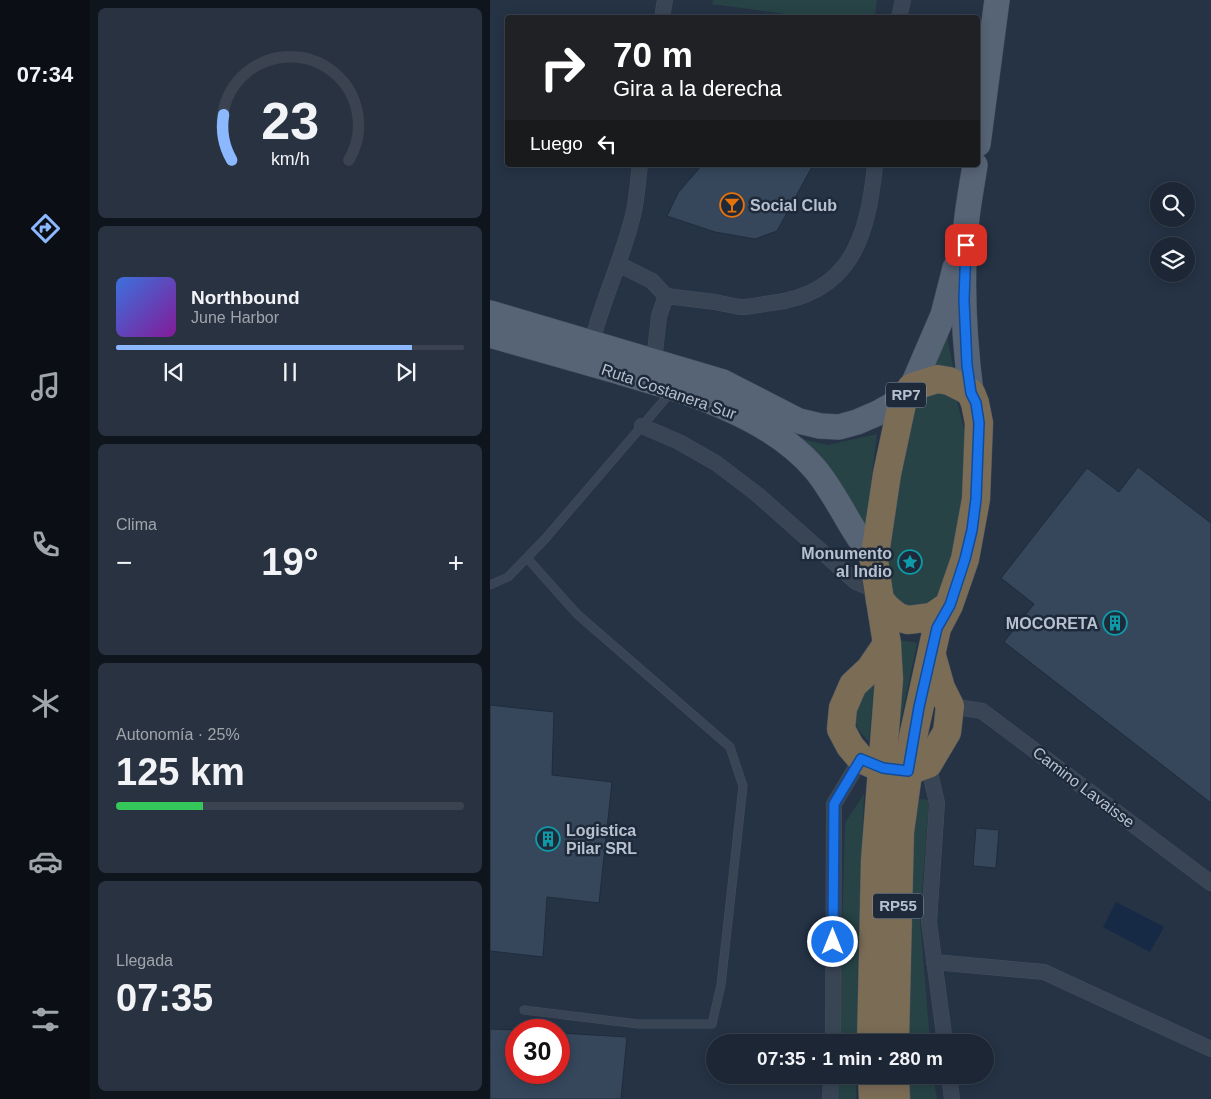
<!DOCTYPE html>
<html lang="es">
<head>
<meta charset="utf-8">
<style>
  :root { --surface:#1c2634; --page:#293240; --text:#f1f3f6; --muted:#a0a5ac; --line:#3a434f; --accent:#8bb8ff }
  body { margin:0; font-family:Helvetica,sans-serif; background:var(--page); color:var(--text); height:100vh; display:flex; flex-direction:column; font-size:19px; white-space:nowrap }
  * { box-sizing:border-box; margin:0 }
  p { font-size:16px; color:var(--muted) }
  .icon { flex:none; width:28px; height:28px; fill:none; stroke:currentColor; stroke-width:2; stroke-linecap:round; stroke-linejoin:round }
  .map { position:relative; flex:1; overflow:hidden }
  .details { display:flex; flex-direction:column; gap:8px; padding:8px; background:#0f151d; width:400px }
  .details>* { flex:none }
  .banner { position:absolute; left:15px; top:15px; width:475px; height:152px; border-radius:5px; box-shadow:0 2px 12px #0003,0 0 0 1px var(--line); background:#202124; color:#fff; overflow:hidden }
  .buttons { position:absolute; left:660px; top:182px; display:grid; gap:10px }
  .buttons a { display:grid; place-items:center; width:45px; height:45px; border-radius:50%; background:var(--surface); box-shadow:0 2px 12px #0003,0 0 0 1px var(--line); font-size:25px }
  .speed { position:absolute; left:15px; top:1019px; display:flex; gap:10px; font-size:25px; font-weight:700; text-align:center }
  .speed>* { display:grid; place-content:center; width:65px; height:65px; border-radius:50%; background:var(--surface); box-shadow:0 2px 12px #0003,0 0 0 1px var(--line); line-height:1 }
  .speed .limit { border:8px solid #d22; background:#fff; color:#111 }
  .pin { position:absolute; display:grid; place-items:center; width:42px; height:42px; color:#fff; margin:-21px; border-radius:10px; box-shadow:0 2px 8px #0006 }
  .me { position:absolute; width:55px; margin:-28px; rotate:0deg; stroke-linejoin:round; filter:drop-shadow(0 0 4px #0008) }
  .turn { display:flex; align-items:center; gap:18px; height:105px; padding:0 25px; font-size:22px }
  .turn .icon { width:65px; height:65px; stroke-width:2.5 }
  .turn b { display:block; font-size:35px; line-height:42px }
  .then { display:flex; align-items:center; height:48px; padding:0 25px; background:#0003; gap:10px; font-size:19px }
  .big { font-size:38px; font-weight:700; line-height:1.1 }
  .details .tile { flex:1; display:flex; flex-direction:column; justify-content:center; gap:8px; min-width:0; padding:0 18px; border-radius:8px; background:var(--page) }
  .details .dial { align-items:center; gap:0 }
  .dial svg { height:130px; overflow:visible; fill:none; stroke:var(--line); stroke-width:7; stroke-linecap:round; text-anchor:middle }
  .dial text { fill:var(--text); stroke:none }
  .song { display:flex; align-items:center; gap:15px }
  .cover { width:60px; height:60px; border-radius:8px; background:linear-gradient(135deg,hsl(220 70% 55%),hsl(290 70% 35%)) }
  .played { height:5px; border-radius:2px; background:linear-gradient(90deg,var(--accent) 85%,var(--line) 85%) }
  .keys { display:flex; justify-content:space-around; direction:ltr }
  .heat { display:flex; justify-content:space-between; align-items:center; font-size:28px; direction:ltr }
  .charge { height:8px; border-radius:4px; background:linear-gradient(90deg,#34c759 25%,var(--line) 0) }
  .trip { position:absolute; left:216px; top:1034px; width:288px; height:50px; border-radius:25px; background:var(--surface); box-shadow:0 2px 12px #0003,0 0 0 1px var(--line); font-weight:700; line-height:50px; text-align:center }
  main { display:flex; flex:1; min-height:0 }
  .dock { display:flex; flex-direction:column; width:90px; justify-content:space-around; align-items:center; background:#0b0f15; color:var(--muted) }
  .dock .icon { width:35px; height:35px }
  .dock .on { color:var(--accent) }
  .dock b { font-size:22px; color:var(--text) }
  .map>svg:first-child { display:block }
  .green { fill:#274346 }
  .water { fill:#162a45 }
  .building { fill:#36475c; stroke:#202c3c }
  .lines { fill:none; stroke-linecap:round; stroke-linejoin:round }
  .lane-casing { stroke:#434e5e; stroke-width:9 }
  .street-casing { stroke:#434e5e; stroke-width:16 }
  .primary-casing { stroke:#434e5e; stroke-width:26 }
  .highway-casing { stroke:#44505f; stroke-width:29 }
  .lane { stroke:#394555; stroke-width:8 }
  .street { stroke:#394555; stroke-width:15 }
  .primary { stroke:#576475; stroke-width:25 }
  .highway { stroke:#7b6c56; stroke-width:28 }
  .route-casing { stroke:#114b97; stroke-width:12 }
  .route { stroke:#1a73e8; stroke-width:9 }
  .labels { text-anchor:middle; stroke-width:5; stroke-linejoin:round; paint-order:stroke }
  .shield { fill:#1e2a3a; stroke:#8993a2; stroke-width:1 }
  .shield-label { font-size:15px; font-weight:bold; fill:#b7c0ce }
  .poi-label { font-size:16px; font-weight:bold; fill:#b7c0ce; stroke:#1e2a3a; text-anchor:start }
  .street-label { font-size:16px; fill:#b7c0ce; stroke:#1e2a3a }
</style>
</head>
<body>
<main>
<nav class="dock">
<b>07:34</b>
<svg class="icon on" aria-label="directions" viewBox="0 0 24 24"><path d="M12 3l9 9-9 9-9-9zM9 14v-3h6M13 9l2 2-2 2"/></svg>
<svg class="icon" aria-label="music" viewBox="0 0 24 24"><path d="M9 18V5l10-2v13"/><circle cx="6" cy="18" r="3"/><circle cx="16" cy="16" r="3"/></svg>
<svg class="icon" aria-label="phone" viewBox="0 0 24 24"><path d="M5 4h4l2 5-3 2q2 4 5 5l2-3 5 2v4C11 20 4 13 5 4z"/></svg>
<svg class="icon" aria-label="climate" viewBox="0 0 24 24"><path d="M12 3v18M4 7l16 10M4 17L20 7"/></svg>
<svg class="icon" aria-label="car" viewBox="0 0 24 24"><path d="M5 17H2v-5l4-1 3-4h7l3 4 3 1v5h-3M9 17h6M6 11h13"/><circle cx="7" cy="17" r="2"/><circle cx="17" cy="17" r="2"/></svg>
<svg class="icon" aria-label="filters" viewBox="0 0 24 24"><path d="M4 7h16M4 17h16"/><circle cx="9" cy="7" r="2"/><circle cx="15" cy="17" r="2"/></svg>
</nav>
<section class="details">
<div class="tile dial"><svg viewBox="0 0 100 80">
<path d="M14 69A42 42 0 1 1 86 69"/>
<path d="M14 69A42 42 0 0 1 9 41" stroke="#8bb8ff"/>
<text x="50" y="56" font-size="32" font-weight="700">23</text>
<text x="50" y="72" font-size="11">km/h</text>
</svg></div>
<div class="tile">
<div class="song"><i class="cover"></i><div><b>Northbound</b><p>June Harbor</p></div></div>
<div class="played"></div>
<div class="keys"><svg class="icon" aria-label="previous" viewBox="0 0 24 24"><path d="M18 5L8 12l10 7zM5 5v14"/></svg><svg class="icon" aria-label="pause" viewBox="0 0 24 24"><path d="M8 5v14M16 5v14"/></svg><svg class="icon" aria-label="next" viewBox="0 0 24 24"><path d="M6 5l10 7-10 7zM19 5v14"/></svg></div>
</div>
<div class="tile"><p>Clima</p>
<div class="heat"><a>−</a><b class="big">19°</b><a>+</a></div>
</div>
<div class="tile"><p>Autonomía · 25%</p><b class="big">125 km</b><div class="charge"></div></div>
<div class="tile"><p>Llegada</p><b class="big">07:35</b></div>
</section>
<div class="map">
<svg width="721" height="1099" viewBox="0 0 721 1099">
  <rect width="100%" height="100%" fill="#253345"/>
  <g class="green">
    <path d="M223,0H387L385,17H318L222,4Z"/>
    <path d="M460,299L458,343L464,370L437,367Z"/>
    <path d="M447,392L467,401L476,437L474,498L463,562L448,594L436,604L419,606L407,604L391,575V532L428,397Z"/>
    <path d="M387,434L374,537L311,439L338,445Z"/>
    <path d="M405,639L427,643L407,739Z"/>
    <path d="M384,684L379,741C359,723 365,715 371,692Z"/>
    <path d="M374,794L368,951L367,1042H349L355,823Z"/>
    <path d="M421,798L439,800L430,920L440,1042H412Z"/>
    <path d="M348,1075H366V1099H347Z"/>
    <path d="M412,1075H443L447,1099H414Z"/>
  </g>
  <path class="water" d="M626,902L674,927L660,952L613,927Z"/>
  <g class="building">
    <path d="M212,165H323L287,231L265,239L225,232L177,216L188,193Z"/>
    <path d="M648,467L721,523V803L514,642L544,604L511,578L597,468L629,492Z"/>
    <path d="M0,705L64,712L62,775L122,782L109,903L57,897L53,957L0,951Z"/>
    <path d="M486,828L509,830L506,868L483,866Z"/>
    <path d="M0,1029L26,1030V1072H69V1033L137,1037L131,1099H0Z"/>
  </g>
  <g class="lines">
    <g class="lane-casing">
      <g id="lane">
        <path d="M0,585L18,577L55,539L182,391"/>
        <path d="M34,1010L148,1024H222L231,985L253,786L240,747L87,614L37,558"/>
      </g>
    </g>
    <g class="street-casing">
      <g id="street">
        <path d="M172,18L175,0"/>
        <path d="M409,18L413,0"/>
        <path d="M128,264L162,281L176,296"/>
        <path d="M102,342C113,298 134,256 144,211C147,196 148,180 150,165"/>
        <path d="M164,361L169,316L176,296C192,298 209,300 225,302C234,304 243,306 251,307C261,307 272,304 282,303C362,293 378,235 385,165"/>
        <path d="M152,426L189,442L226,463L268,495L366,582L388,591"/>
        <path d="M460,706L492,711L721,883"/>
        <path d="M438,764L447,803L439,922L455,1042"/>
        <path d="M444,962L554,972L721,1049"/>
        <path d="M343,1042L344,804L371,759"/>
        <path d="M459,1075L462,1099"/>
        <path d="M340,1099L341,1075"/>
      </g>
    </g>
    <g class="primary-casing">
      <g id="primary">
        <path d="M488,144L507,0"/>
        <path d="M0,313L233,382L309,421L330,426L349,427L367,422L388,413L413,399"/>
        <path d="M0,335C39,346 78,357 116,368C187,389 275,411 325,469C336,482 345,498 354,513C363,530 374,545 384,561"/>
        <path d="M422,387L453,315L465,268"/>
        <path d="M481,393C474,338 471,281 476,226C478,205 482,185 485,165"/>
      </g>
    </g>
    <g class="highway-casing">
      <g id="highway">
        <path d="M397,644L380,669L363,685L353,708L351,729L360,746L371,759L393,769L418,771L438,764L457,732L460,706L451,688L442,656"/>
        <path d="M381,1042L385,860L399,679L397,644L390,600"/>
        <path d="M405,1042L410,832L423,737L447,628L459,605L475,559L486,499L489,423L485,403L481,393L475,389L459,381L447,379L422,387L413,399L397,474L384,561L390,600L397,608L408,617L418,620L442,617L459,605"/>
        <path d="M382,1075L383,1099"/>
        <path d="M405,1075L406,1099"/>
      </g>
    </g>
    <use href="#lane" class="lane"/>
    <use href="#street" class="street"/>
    <use href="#primary" class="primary"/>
    <use href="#highway" class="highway"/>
  </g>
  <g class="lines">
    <g class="route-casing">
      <path id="route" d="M343,942L344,804L371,759L393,768L418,771L429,707L447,628L460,605L475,559L482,530L486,499L489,423L486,403L481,393L477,365L474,300L476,245"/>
    </g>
    <use href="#route" class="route"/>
  </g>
  <defs>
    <g id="bar-ring" transform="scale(1.25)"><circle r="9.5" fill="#1e2a3a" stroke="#e8710a" stroke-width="1.5"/><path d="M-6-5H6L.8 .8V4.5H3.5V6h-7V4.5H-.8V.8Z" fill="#e8710a"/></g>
    <g id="sight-ring" transform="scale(1.25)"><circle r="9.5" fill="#1e2a3a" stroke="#0f9aa8" stroke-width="1.5"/><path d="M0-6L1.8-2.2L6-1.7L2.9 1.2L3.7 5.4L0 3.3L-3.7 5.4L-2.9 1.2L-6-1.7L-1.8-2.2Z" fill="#0f9aa8"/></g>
    <g id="building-ring" transform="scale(1.25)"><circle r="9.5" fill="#1e2a3a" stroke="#0f9aa8" stroke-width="1.5"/><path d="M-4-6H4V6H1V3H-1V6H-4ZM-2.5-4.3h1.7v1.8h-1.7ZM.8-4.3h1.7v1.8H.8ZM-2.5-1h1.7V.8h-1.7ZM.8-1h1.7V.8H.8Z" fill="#0f9aa8"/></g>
  </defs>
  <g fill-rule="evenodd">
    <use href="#bar-ring" x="242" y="205"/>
    <use href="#sight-ring" x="420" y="562"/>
    <use href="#building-ring" x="625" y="623"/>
    <use href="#building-ring" x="58" y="839"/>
  </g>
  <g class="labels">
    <g class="shield">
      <rect x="396" y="382.5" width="40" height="25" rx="4"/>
      <rect x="383" y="893.5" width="50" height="25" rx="4"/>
    </g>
    <g class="shield-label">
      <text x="416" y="400">RP7</text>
      <text x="408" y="911">RP55</text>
    </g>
    <g class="poi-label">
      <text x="260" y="211">Social Club</text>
      <text x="402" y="559" text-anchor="end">Monumento<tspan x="402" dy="18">al Indio</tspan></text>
      <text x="608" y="629" text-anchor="end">MOCORETA</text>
      <text x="76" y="836">Logistica<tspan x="76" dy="18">Pilar SRL</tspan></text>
    </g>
    <g class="street-label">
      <text transform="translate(179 391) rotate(19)" y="6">Ruta Costanera Sur</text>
      <text transform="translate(594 787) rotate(37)" y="6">Camino Lavaisse</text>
    </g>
  </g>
</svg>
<div class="buttons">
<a><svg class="icon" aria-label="search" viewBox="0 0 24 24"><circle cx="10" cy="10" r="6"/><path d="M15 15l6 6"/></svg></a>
<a><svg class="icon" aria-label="layers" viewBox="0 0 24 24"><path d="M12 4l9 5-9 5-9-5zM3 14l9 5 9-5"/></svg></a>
</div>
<div class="speed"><div class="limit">30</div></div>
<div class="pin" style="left:476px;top:245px;background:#d93025"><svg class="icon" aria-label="arrive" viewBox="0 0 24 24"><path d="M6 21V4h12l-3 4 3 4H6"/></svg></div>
<svg class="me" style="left:343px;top:942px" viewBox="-20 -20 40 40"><circle r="17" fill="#1a73e8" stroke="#fff" stroke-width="3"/><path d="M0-11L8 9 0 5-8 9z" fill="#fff"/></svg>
<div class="trip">07:35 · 1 min · 280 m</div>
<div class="banner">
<div class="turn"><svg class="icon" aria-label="right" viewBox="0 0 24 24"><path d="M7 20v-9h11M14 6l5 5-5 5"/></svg><div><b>70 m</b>Gira a la derecha</div></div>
<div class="then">Luego<svg class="icon" aria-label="left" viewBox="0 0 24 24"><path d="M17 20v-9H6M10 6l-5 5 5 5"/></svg></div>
</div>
</div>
</main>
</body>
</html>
